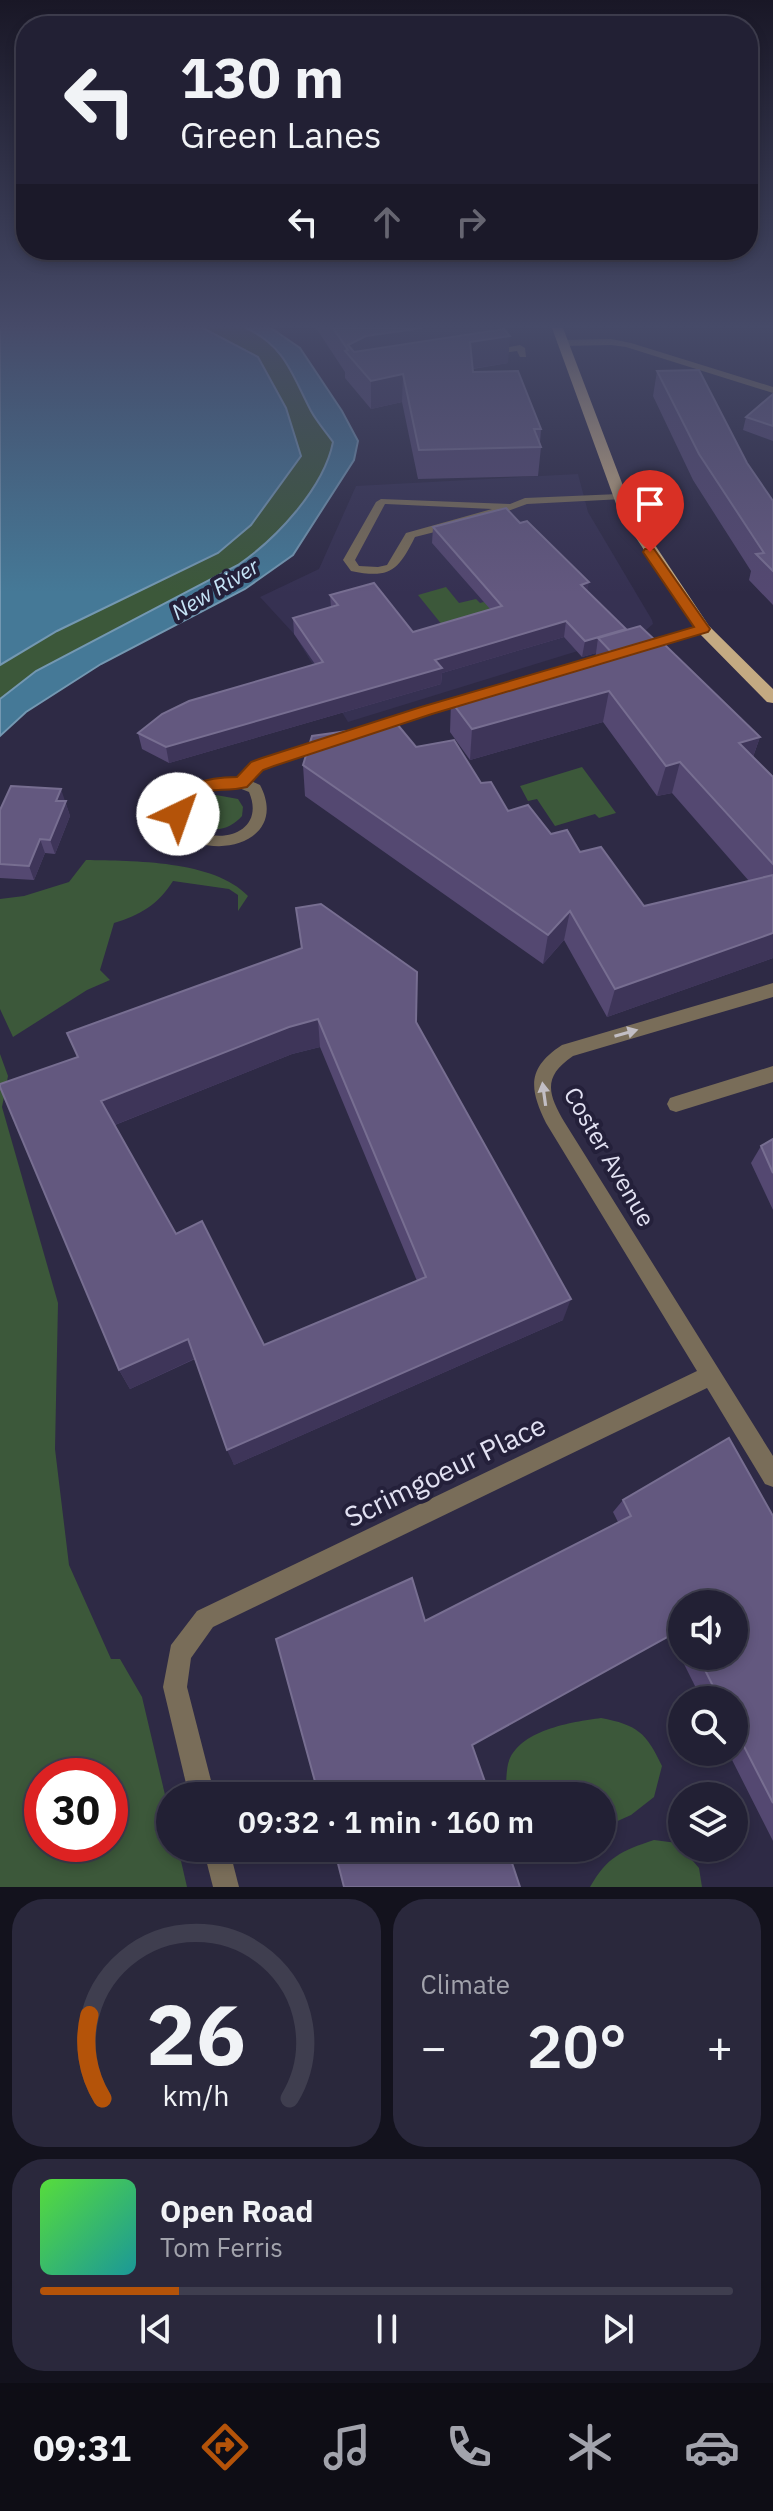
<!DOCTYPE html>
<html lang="en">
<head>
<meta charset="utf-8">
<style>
  :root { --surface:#222034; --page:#2a283c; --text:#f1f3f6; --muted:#a2a3ac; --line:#3f3e4f; --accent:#b45309 }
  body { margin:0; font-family:"IBM Plex Sans",sans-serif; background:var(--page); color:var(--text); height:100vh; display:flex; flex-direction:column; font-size:30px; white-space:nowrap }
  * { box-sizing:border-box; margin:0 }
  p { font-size:26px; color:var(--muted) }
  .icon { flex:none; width:44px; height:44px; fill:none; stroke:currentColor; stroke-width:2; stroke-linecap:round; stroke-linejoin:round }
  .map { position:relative; height:1887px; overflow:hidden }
  .side { display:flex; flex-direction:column; gap:12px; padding:12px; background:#13121d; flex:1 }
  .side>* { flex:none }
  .hud { position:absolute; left:16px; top:16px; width:742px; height:244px; border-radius:32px; box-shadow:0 4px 12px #0003,0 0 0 2px var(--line); background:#222034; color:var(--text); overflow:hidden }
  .controls { position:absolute; left:668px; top:1590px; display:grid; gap:16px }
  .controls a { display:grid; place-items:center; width:80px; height:80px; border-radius:50%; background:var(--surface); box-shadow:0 4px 12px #0003,0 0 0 2px var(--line); font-size:40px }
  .speed { position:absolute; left:24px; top:1758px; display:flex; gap:16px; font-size:40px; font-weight:700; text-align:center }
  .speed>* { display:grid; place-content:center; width:104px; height:104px; border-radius:50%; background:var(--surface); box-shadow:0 4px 12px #0003,0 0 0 2px var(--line); line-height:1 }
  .speed .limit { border:12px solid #d22; background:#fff; color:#111 }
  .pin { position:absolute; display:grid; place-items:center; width:68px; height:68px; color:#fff; margin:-82px -34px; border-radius:50% 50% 50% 0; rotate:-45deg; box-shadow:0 0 8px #0007 }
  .pin .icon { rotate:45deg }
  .me { position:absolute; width:88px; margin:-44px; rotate:42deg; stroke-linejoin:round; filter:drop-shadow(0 0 6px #0008) }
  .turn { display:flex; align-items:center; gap:28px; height:168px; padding:0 32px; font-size:36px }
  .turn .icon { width:104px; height:104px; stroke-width:2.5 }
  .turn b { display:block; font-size:56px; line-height:68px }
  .lanes { display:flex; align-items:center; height:76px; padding:0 32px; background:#0003; justify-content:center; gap:40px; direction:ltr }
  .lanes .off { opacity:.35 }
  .big { font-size:60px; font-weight:600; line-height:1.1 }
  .side .card { flex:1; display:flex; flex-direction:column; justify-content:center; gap:12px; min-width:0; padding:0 28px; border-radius:32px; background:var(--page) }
  .side .dial { align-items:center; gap:0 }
  .dial svg { height:208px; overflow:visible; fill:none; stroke:var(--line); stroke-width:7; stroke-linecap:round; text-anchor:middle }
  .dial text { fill:var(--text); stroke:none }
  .song { display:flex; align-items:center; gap:24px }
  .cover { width:96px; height:96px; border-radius:12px; background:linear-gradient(135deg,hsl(110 70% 55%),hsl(180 70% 35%)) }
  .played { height:8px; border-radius:4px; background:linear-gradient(90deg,var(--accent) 20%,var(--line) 20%) }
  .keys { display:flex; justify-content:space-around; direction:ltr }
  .heat { display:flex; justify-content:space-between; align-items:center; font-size:44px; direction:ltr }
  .side .tiles { flex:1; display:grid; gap:12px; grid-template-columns:1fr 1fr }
  .card:last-child { grid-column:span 2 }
  .trip { position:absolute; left:156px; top:1782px; width:460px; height:80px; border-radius:40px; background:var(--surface); box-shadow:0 4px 12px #0003,0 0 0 2px var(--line); font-weight:600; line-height:80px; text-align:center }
  .dock { display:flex; height:128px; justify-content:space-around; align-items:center; background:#0e0d15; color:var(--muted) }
  .dock .icon { width:56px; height:56px }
  .dock .current { color:var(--accent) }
  .dock b { font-size:36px; color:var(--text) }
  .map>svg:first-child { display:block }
  .built { fill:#363152 }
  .green { fill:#3c583a; fill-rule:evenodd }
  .water { fill:#457997; stroke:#7498b2; stroke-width:2 }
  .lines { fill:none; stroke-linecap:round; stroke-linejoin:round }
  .service { fill:#796d59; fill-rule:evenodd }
  .pedestrian { fill:#796d59; fill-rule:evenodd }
  .minor { fill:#796d59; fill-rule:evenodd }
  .primary { fill:#c4aa82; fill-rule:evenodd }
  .wall { fill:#544871; fill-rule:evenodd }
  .shaded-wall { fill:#3e3559 }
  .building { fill:#63587f; stroke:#776e91; stroke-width:2; fill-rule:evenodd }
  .oneway { fill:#c2bec4 }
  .route { fill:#b45309; stroke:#753606; stroke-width:2 }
  .labels { text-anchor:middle; stroke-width:8; stroke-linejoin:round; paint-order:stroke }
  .far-water-label { font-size:22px; font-style:italic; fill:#c6e4f7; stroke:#24203a }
  .street-label { font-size:24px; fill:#e2e1f2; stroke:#24203a }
  .near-street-label { font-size:28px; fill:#e2e1f2; stroke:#24203a }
</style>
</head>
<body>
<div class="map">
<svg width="773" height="1887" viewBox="0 0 773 1887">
  <rect width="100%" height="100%" fill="#2e2a45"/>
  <path class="built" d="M578,474L588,512L652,620L653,624L646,630L348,722L294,634L260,597L319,569L356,486Z"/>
  <g class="green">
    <path d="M203,328H246L268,339L294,374L311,411L333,442C323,489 277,539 238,565L36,671L0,699V665L57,631L258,357Z"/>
    <path d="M446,587L459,603L476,599L480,603L526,590L539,604L447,631L418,595Z"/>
    <path d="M582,767L616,813L599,818L595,814L555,826L537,799L528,801L520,786Z"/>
    <path d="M216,795L238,799L243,807L242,816C228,832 206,835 194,816C195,802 203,799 216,795Z"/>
    <path d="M86,860C133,861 214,860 248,896L238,911V895L229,889L173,881C158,905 140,915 114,923L100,970L110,980L87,990L13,1037L0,1009V899L24,896L69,882Z"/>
    <path d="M0,1054L8,1076L2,1107L58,1303L55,1449L69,1565L111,1659H120L142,1697L170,1816V1848H178L187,1887H0ZM42,1776H110V1844H42Z"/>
    <path d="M601,1718C637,1725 646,1732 662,1766L654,1797L631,1815L602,1828V1796H506C506,1786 506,1774 508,1764C517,1730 572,1722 601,1718Z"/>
    <path d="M654,1840L677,1843L699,1868L702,1887H590C607,1857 621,1851 654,1840Z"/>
  </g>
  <g class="water">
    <path d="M0,328H203L258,357L286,408L301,456L251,525L218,553L57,631L0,665Z"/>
    <path d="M246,328H271L300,348L342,411L358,441L354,460L293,555L245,589L101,664L26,712L0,736V699L36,671L238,565C276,539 324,488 333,442C326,432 317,422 311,411C292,375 286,347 246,328Z"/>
  </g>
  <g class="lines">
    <g class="service">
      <path d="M102,328L98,332L94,329V328Z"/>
      <path d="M619,494L624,497L623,499L527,504L486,519L415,537C398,571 390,579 351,571L343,560L376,502L381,499L510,504L525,498ZM385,504H386L492,509L406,533L387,565L378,567L359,566L355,560Z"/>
      <path d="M773,1066V1082L676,1112L670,1110L667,1104L670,1098L676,1096Z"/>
    </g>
    <path class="pedestrian" d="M520,345L525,348L526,357H520L517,351L488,355L483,352Z"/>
    <g class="minor">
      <path d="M611,339L631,343L773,387V393L626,347L611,345L562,346L557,343L562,340Z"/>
      <path d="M703,625L709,629L707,632L635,652L629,648L631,645Z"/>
      <path d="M613,651L619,655L617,658L520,686L514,682L515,679Z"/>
      <path d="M471,693L476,694V700L356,738L349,733L351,730Z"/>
      <path d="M326,738L331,740L333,743L331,746L262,769L251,781L260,785C290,842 212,864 176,830C160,790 208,778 237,778L252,763ZM218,788H239L249,792C267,834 215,848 188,824V809L199,796Z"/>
      <path d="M773,983V997L573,1056C542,1077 548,1094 565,1123L773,1456V1487L765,1484L707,1388L213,1627L191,1658L187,1687L215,1796H189L163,1687L171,1645L197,1611L697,1371L546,1123C529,1088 527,1068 562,1045Z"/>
      <path d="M203,1848H229L239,1887H213Z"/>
    </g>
    <path class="primary" d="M552,328H563L633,512L709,626L773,689V703L767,702L698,632L619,512Z"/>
  </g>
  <g class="wall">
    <path d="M316,328H494L508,363L473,369V372L541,429L540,443L541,447L538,476L418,479L402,402L371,409L345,378V372Z"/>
    <path d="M657,371L747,463L773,501V605L749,580L751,571L693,480L653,396Z"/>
    <path d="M773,394V441L743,430L746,417Z"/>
    <path d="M433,527L588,591L626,629L658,643L760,737L753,757L773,777V958L607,1017L564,940L543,964L305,796L303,765L416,747L481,783L508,811L551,834L580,852L644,906L749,881L672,793L657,796L603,722L470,760L450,732L451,701L594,662L596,653L582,657L564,637L442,673L441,684L169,763L142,749L138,733L315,664L294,634L293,618L331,607L330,595L413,632L490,609L432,543Z"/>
    <path d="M65,801L70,816L55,854L45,853L34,880L0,878V810Z"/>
    <path d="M296,908L416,1022L563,1320L234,1465L195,1359L130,1389L119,1370L77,1057L301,948ZM320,1047L417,1281L264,1345L176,1234L115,1125L292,1054Z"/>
    <path d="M773,1139V1210L751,1163L761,1146Z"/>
    <path d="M623,1500L773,1516V1841L728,1752H734V1700H702L670,1636L425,1621L618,1522L613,1512ZM682,1604L734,1656H682Z"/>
  </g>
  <g class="shaded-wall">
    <path d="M422,328H494L493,339L510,336L508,363L469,369L367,363L348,345L366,336Z"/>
    <path d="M403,374L402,402L371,409V381Z"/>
    <path d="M589,582L586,598L581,585Z"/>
    <path d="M566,621L564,637L442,673L441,684L169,763L166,747L435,660Z"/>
    <path d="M598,638L596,653L582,657L585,641Z"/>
    <path d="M609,691L603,722L470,760L472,729Z"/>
    <path d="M760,737L749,768L739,743Z"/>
    <path d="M680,762L672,793L657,796L666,766Z"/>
    <path d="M61,789L70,816L55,854L50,840L56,801Z"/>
    <path d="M40,839L45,853L34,880L29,866Z"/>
    <path d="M570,911L564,940L543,964L548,935Z"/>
    <path d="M773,933V958L607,1017L615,989Z"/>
    <path d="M318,1019L320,1047L292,1054L112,1126L101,1101L289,1027Z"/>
    <path d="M571,1299L563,1320L234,1465L227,1450Z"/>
    <path d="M188,1339L196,1358L130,1389L119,1370Z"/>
  </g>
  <g class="building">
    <path d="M333,328H422L366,336L348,345L354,352L504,329L510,336L470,342L473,372L518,371L541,429H534L541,447L419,450L403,374L371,381L345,351L348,350Z"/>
    <path d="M699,370L747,463L773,501V571L756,554L764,553L699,454L657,371Z"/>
    <path d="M773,394V426L746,417Z"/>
    <path d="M506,508L520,523L527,521L589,582L581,585L626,629L585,641L566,621L435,660L442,668L166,747L138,733L162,714L189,701L323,662L293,618L338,605L330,595L374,583L413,632L502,606L433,527Z"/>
    <path d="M640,626L658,643L662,642L760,737L739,743L773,777V864L680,762L666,766L609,691L472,729L451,701L615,656L598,638Z"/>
    <path d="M397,724L416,747L454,740L481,783L491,782L508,811L528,805L551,834L567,830L580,852L601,847L644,906L773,875V933L615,989L570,911L548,935L303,765L312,736Z"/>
    <path d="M11,786L61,789L56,801H66L50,840L40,839L29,866L0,864V810Z"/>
    <path d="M321,904L417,972L416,1022L571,1299L227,1450L188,1339L119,1370L0,1087V1084L78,1057L67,1033L302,948L296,908ZM318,1019L426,1277L264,1345L202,1221L176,1234L101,1101L289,1027Z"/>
    <path d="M773,1139V1173L761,1146Z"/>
    <path d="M729,1438L773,1516V1803L734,1727V1700H720L698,1656H734V1604H682V1629L472,1745L490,1796H319L276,1639L412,1578L425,1621L631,1516L623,1500Z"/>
    <path d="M334,1848H507L520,1887H344Z"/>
  </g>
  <defs><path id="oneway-solid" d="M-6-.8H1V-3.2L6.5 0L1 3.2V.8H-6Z" transform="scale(2)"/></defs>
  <g class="oneway">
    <use href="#oneway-solid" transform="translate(626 1033) rotate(-16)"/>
    <use href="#oneway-solid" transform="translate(544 1094) rotate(-98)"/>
  </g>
  <linearGradient id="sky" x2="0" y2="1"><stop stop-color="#191726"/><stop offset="0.55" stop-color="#464a68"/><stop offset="1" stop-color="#464a68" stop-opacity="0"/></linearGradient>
  <rect width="773" height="593" fill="url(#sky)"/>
  <path class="route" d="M645,549H654L710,629L708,632L432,714L274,766L263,770L247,787C213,795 202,779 184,818H172L170,814C178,783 208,777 237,777L251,762L262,758L421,707L694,627L643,552Z"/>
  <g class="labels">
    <g class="far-water-label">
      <text transform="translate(215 589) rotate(-31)" y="8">New River</text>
    </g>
    <g class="street-label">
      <text transform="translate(609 1157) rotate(60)" y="8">Coster Avenue</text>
    </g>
    <g class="near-street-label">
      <text transform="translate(445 1471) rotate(-26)" y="10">Scrimgoeur Place</text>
    </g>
  </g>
</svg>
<div class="controls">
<a><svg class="icon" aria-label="sound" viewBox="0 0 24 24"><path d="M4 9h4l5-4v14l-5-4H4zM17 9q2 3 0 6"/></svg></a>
<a><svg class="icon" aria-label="search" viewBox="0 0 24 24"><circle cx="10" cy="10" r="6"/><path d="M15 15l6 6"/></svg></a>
<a><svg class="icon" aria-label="layers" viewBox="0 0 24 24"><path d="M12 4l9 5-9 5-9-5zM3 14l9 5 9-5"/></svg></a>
</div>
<div class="speed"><div class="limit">30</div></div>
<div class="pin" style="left:650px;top:552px;background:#d93025"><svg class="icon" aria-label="arrive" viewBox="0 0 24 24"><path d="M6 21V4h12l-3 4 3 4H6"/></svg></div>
<svg class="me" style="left:178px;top:814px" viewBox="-20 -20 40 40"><circle r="19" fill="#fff"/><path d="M0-13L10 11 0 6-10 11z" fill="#b45309"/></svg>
<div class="trip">09:32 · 1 min · 160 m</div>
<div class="hud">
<div class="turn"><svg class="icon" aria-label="left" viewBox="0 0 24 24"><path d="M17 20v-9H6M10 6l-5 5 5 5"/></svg><div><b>130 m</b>Green Lanes</div></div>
<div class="lanes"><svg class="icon" aria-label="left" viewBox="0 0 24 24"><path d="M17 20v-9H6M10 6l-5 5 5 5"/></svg><svg class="icon off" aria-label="ahead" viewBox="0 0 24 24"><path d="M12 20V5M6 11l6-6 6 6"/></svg><svg class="icon off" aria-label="right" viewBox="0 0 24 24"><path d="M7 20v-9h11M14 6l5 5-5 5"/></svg></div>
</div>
</div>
<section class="side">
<div class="tiles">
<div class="card dial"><svg viewBox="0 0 100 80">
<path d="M14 69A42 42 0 1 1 86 69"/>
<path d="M14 69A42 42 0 0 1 9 37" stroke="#b45309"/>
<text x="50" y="56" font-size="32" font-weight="700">26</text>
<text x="50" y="72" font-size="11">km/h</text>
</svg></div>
<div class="card"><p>Climate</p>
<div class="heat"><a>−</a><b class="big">20°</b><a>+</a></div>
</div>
<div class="card">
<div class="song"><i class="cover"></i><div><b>Open Road</b><p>Tom Ferris</p></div></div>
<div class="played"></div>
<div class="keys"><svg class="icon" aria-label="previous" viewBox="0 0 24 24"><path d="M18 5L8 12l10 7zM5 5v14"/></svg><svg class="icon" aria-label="pause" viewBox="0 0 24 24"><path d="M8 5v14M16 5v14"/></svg><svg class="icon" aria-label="next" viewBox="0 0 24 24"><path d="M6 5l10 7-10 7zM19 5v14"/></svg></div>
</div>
</div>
</section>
<nav class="dock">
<b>09:31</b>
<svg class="icon current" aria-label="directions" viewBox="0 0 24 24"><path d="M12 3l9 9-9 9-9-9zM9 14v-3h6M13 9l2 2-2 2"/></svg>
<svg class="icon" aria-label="music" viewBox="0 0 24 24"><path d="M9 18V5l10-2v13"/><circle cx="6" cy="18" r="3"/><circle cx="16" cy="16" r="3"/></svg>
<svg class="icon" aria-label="phone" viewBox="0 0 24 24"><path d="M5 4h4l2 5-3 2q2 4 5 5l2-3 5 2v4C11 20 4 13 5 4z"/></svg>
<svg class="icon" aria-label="climate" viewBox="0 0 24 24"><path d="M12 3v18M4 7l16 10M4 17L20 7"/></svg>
<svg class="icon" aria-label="car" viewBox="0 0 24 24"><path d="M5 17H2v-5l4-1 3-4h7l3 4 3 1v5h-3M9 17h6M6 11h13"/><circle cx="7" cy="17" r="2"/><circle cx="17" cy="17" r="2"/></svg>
</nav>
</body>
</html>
